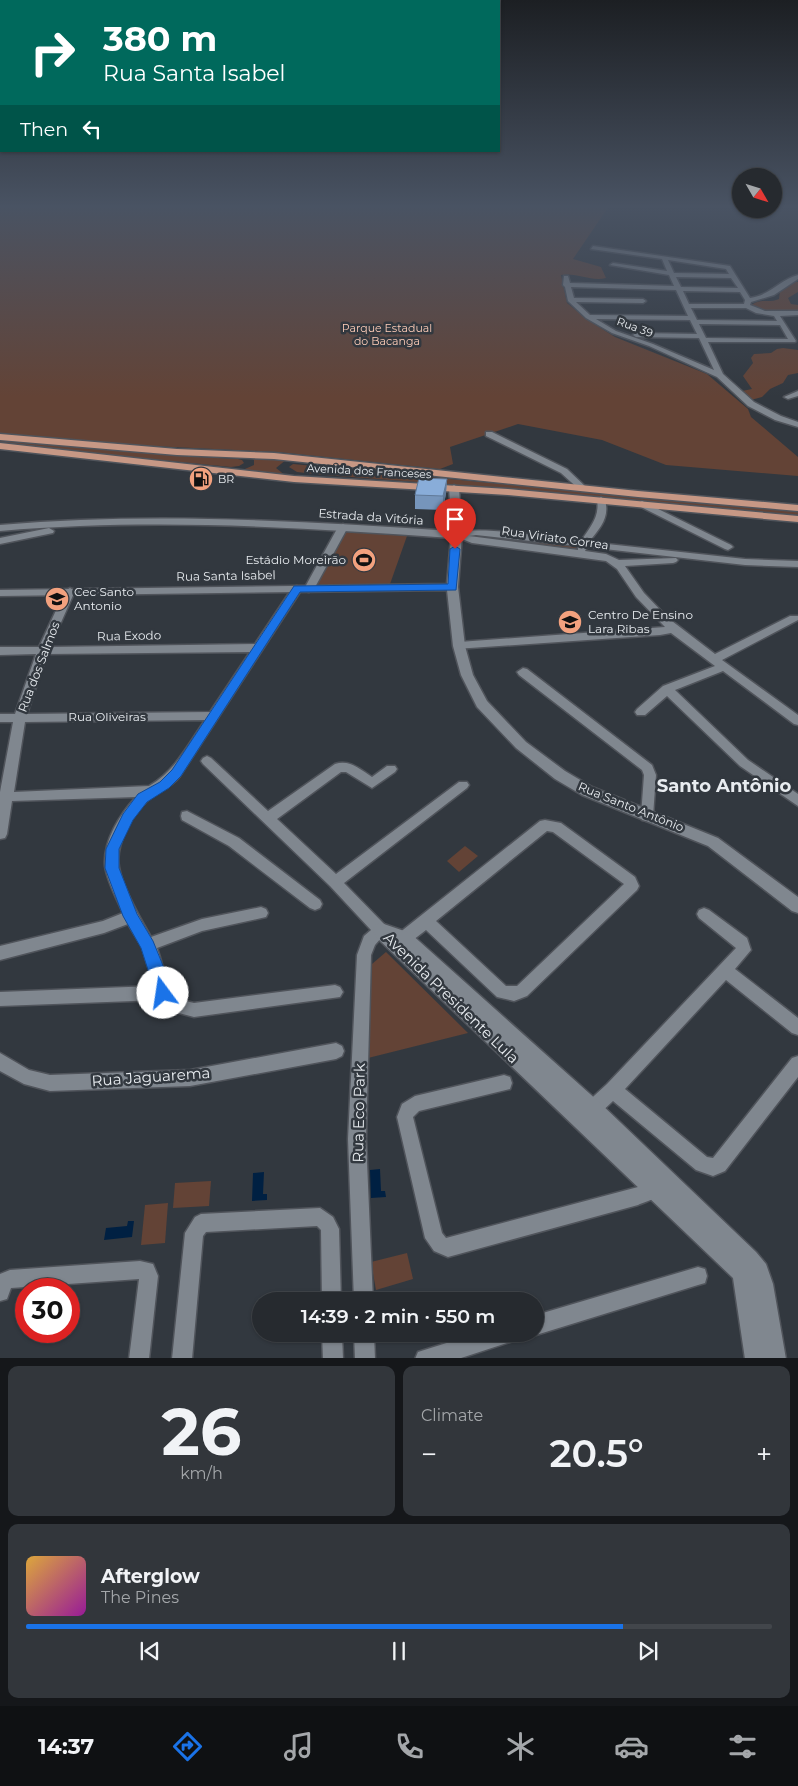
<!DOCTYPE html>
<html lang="en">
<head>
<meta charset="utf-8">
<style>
  :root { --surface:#262a2f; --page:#32363b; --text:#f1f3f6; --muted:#a4a7aa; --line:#42464b; --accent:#1a73e8 }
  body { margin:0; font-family:Montserrat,sans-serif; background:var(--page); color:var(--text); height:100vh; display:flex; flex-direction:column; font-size:19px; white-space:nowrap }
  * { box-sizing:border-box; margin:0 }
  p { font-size:16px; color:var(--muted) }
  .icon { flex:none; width:28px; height:28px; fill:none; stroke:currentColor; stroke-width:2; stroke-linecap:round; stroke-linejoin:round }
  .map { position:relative; height:1358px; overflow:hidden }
  .drawer { display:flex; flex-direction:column; gap:8px; padding:8px; background:#15171a; flex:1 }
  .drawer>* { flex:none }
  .guide { position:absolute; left:0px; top:0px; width:500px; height:152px; box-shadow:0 1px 4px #0004,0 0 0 1px var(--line); background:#00695c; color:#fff; overflow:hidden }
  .needle { width:32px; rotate:129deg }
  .fabs { position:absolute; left:732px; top:168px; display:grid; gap:10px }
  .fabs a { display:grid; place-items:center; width:50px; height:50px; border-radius:50%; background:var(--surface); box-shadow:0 1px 4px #0004,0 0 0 1px var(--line); font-size:25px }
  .speed { position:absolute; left:15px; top:1278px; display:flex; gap:10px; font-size:25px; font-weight:700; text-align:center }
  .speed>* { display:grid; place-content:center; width:65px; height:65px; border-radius:50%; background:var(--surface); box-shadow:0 1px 4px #0004,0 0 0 1px var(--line); line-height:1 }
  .speed .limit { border:8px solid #d22; background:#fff; color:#111 }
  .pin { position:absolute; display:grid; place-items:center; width:42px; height:42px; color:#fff; margin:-51px -21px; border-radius:50% 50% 50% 0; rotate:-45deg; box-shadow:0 0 5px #0007 }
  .pin .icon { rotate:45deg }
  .me { position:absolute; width:55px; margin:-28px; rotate:346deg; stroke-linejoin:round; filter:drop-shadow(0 0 4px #0008) }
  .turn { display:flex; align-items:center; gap:18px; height:105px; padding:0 20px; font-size:22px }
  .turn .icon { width:65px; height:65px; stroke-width:2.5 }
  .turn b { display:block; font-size:35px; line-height:42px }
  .then { display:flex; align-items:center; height:48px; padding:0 20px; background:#0003; gap:10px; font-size:19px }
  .big { font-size:38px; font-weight:600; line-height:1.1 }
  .drawer .card { flex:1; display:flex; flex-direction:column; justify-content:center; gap:8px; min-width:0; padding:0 18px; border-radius:10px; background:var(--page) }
  .drawer .dial { align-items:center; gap:0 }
  .dial b { font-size:65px; line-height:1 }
  .song { display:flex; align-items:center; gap:15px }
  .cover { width:60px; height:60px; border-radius:8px; background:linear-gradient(135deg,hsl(40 70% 55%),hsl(300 70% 35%)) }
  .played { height:5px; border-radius:2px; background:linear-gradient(90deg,var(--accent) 80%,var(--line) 80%) }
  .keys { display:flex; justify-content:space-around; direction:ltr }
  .heat { display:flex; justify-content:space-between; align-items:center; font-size:28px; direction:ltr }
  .drawer .tiles { flex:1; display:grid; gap:8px; grid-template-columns:1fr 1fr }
  .card:last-child { grid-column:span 2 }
  .trip { position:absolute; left:252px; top:1292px; width:292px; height:50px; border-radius:25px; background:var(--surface); box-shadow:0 1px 4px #0004,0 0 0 1px var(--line); font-weight:600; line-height:50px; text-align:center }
  .tabs { display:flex; height:80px; justify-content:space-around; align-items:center; background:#0f1113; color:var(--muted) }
  .tabs .icon { width:35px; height:35px }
  .tabs .active { color:var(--accent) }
  .tabs b { font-size:22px; color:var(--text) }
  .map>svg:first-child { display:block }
  .green { fill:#634336 }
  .water { fill:#002042 }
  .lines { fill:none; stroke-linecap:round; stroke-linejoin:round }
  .minor-casing { stroke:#50545b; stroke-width:3 }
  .tertiary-casing { stroke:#50545b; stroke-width:3 }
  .primary-casing { stroke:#50545b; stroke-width:3 }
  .minor { fill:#80878f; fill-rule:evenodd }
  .tertiary { fill:#80878f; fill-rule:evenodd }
  .primary { fill:#c79885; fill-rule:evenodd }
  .wall { fill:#7695bb }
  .shaded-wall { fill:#607998 }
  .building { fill:#89add9; stroke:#607998 }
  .route { fill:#1a73e8; stroke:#114b97 }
  .labels { text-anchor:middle; stroke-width:5; stroke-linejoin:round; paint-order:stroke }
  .far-street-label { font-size:11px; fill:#e8ecf0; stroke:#32383f }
  .far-park-label { font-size:11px; fill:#fecdb8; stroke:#32383f }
  .far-poi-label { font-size:11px; fill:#e8ecf0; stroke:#32383f; text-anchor:start }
  .street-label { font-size:12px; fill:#e8ecf0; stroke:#32383f }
  .poi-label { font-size:12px; fill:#e8ecf0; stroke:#32383f; text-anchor:start }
  .near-street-label { font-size:15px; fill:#e8ecf0; stroke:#32383f }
  .district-label { font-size:18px; font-weight:bold; fill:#e8ecf0; stroke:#32383f }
</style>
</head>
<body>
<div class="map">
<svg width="798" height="1359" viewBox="0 0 798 1359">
  <rect width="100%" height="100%" fill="#32383f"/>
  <g class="green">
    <path d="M0,206H609L573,259L601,267L606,278C591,282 577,272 561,275L567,303L588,320L615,337L707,374L748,409L751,417L798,457V476L666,465L602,440L518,424L450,447L453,464L440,469L278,452L130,445L0,433Z"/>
    <path d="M791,282H798V292L788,298L791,304L798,305V311H764L750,306C762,297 768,304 779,299L780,291Z"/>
    <path d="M783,348L798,350V373L788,375L783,383L770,389L762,397L751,400L742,391L752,389L743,376L753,363L751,358L754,354L771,353L777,349Z"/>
    <path d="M0,441L180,456L238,459L242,460L244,463L239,466L231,467L0,444Z"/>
    <path d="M250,456L287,459L276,468L286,476L238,472L254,465V460Z"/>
    <path d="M293,464L798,512V515L523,490L324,475L297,472L289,467Z"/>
    <path d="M345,531L407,536L390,584H317Z"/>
    <path d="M466,534L576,546V550L466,538Z"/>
    <path d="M465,846L478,856L459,872L447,861Z"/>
    <path d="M386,952L468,1033L368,1058L372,964Z"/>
    <path d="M211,1181L209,1206L173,1208L175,1183Z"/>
    <path d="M168,1203L165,1243L141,1245L145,1205Z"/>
    <path d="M407,1253L413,1279L376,1290L371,1262Z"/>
  </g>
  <g class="water">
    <path d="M380,1169L381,1191H385L386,1197L371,1198L370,1170Z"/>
    <path d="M264,1172L263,1194H267V1200L252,1201L253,1173Z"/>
    <path d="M128,1221H134L132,1237L104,1240L106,1228L127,1226Z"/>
  </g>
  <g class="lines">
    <g class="minor-casing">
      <g id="minor">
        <path d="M593,246L730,266L750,298C771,295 779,280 798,275V279L774,295L751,302L750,305L765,311H798V315L780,316L796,341L795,342H708L723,374L754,402L781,416L798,422V427L775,420L748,406L717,377L649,346L612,333L586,318L568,301L565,287L563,285L564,276H568L570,283L674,286L669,275L610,265L613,263L667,271L662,259L591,249ZM668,260L726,269L729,274L674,273ZM676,277L731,278L738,288L681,287ZM571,287L676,290L688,316L590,315L576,302L643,303L646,301L643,299L574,298ZM683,291L740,292L745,300L744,304H689ZM691,308H746L756,313L774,316L777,321L697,320ZM596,319L690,320L697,334L636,333L633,335L636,337L699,338L714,370L653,344L616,331ZM699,324L780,325L788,339L706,338Z"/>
        <path d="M798,391V396L788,399L784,397Z"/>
        <path d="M486,432H492L567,469L588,489L587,491H581L561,473L486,436Z"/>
        <path d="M601,497L605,500C610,518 600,528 589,542L745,559L798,561V567L745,565L587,547L585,551L606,554L619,560L676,558L678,560L676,562L673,563L625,566L644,593L668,618L715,654L790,616H798V620L722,660L798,715V725L794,724L723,671L675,690L748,760L798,794V806L740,766L667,696L645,715H637L635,712L637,709L663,686L715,666L671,633L660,635L455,649L454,646L455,643L459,642L665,627L636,597L617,569L606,561L472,543L452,535C467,523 557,538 581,541C590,527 600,517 597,500ZM476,535L578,546V550L469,536Z"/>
        <path d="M642,501L731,545L733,547L728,550L725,549L639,506L637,504Z"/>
        <path d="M343,524L348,527L314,589L309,592L305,591L304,589L338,527Z"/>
        <path d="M297,586L302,589L180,776C171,788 157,792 147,801C131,816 115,845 119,867C122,887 141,920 151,937L202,919L261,907L266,909L268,913L266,917L202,931L157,948C166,973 165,997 194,1003L335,985L340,987L343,992L340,997L194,1017L175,1012L160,1000L0,1006V992L154,986L142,947L128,924L104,933L0,960V946L103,921L123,913C117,899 107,881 105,866C103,841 120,814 136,797L12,801L7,834L5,838L0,839V792L13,722H0V714H15L36,654L0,655V647H39L65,591L70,588L75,591L50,647L255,644L293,587ZM250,652L210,712L27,714L47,654ZM205,720C188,745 175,771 149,786L14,792L25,722Z"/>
        <path d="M523,668L527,669L652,765L656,775L653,816L652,820L647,821L642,820L641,816L644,775L642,770L519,675L517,672Z"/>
        <path d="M207,756L211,758L268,811L335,764C349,759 360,769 372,777L387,766H395L397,769L395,772L372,788L346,772H341L277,819L336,874L459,782H467L469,785L467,788L344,883L386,926L388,930L375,945L371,955L366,1139L373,1301H354L348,1139L357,955L364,936L371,930L330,886L203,764L201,761L203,758Z"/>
        <path d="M187,811L239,838L320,900L322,904L320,908L315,910L310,908L229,846L182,820L181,816L182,812Z"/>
        <path d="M545,820L561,823L635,877L639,886L637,890L527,996L514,1001L497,997L426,930L404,947L399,948L394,947L392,942L394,937L540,821ZM547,831L553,832L624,884L517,986H506L436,921Z"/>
        <path d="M704,908L709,910L747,938L751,950L735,969L798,1018V1035L792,1033L726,980L625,1089L707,1157L713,1158L792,1058L798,1056V1077L725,1171L713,1176L696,1170L613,1101L595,1118L589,1120L583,1118L581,1112L583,1106L607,1084L736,948L699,918L697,914L699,910Z"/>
        <path d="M336,1043L342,1046L344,1051L342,1056L336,1059L190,1086L50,1091L24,1084L0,1071V1053L29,1070L50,1075L190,1070Z"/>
        <path d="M504,1075L510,1077L512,1083L510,1089L419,1111L413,1117L442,1233L446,1238L638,1187L656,1178L662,1181L665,1187C660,1199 649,1200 638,1205L448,1257L434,1251L425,1238L397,1117L402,1104L415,1096Z"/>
        <path d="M320,1208L333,1217L339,1229L341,1301H322L321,1230L317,1226L206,1232L203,1236L192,1359H172L185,1233L195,1217L201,1214Z"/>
        <path d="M140,1261L153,1264L158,1276L149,1359H129L139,1279L11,1288L7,1299L0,1301V1274L10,1270Z"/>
        <path d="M698,1267L705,1269L707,1276L705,1283L698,1285L536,1335L534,1334H536V1315Z"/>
        <path d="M322,1334H342L343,1359H323Z"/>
        <path d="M354,1334H374L375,1359H355Z"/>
        <path d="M475,1334H516L513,1341L458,1359H415L418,1352Z"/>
      </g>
    </g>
    <g class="tertiary-casing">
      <g id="tertiary">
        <path d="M454,485L459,488L462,535L458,587L465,646L473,675L487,701L526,742L565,771L592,787L718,838L798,897V913L792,911L708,846L582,795L555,779L516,748L477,707L461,675L453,646L447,590L0,596V590L447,584L451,538C300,527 152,518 0,531V525C151,512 301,521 452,531L449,488Z"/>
        <path d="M49,528L54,531L53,533L0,544V538Z"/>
        <path d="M381,923L410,933L599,1102L756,1252L766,1264L773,1284L786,1359H745L733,1278L376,937L373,930L375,925Z"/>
      </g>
    </g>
    <g class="primary-casing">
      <g id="primary">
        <path d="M0,434L177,449L274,453L638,491L798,505V511L638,497L274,459L177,455L0,440Z"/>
        <path d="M0,443L294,476L508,489L798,516V522L508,495L294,482L0,449Z"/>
      </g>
    </g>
    <use href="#minor" class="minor"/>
    <use href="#tertiary" class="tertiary"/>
    <use href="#primary" class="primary"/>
  </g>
  <path class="wall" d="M447,479L446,493L443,510L415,509V495Z"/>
  <path class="shaded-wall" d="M447,479L446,493L443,510V496Z"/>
  <path class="building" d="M419,478L447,479L443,496L415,495Z"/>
  <linearGradient id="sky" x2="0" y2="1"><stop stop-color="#1c1f23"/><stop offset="0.52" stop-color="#495363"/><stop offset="1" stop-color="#495363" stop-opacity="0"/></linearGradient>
  <rect width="798" height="397" fill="url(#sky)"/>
  <path class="route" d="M455,546L460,549L456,590L300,592L181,776L169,788L147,802L133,820L119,849V868L137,914L153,941L164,968L171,993L168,998L163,1000L157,998L141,948L123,916L105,868L106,849L123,814L138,794L160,782L172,770L294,586L448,584L450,549Z"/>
  <defs>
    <g id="fuel-disc" transform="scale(1.25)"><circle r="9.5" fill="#f2a17e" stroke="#32383f"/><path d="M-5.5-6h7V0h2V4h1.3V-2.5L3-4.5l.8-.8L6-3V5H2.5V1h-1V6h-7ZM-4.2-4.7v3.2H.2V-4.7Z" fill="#111"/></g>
    <g id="stadium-disc" transform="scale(1.25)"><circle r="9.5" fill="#f2a17e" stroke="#32383f"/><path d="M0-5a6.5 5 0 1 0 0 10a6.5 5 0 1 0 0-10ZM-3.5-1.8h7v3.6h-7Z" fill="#111"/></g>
    <g id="school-disc" transform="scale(1.25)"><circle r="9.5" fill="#f2a17e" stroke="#32383f"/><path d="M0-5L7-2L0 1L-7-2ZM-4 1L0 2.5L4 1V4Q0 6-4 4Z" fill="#111"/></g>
  </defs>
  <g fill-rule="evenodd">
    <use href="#fuel-disc" x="201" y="479"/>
    <use href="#stadium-disc" x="364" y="560"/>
    <use href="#school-disc" x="57" y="599"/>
    <use href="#school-disc" x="570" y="622"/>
  </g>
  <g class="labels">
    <g class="far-street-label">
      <text transform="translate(635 327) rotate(20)" y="4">Rua 39</text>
      <text transform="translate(369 471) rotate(3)" y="4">Avenida dos Franceses</text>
    </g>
    <g class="far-park-label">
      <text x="387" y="332">Parque Estadual<tspan x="387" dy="13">do Bacanga</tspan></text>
    </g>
    <g class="far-poi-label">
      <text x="218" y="483">BR</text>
    </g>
    <g class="street-label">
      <text transform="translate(371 517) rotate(4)" y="4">Estrada da Vitória</text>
      <text transform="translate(555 538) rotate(8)" y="4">Rua Viriato Correa</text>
      <text transform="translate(226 576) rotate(-1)" y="4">Rua Santa Isabel</text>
      <text transform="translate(129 636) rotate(-1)" y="4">Rua Exodo</text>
      <text transform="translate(39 667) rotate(-69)" y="4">Rua dos Salmos</text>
      <text x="107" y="721">Rua Oliveiras</text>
      <text transform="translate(631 807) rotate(22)" y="4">Rua Santo Antônio</text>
    </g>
    <g class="poi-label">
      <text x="346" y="564" text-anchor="end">Estádio Moreirão</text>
      <text x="74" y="596">Cec Santo<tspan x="74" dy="14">Antonio</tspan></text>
      <text x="588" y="619">Centro De Ensino<tspan x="588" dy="14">Lara Ribas</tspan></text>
    </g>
    <g class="near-street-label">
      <text transform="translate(451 998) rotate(44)" y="5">Avenida Presidente Lula</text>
      <text transform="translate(151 1077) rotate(-4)" y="5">Rua Jaguarema</text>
      <text transform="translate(359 1113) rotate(-89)" y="5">Rua Eco Park</text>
    </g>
    <g class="district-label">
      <text x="724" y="792">Santo Antônio</text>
    </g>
  </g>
</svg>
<div class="fabs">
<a><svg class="needle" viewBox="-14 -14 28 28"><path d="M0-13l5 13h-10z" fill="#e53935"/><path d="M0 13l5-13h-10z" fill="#a4a7aa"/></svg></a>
</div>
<div class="speed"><div class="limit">30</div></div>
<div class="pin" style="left:455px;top:549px;background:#d93025"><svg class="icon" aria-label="arrive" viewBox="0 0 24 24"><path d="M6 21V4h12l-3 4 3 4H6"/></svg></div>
<svg class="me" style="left:163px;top:993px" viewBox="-20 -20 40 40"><circle r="19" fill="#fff"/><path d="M0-13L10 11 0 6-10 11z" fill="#1a73e8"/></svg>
<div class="trip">14:39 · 2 min · 550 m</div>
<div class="guide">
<div class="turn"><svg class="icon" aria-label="right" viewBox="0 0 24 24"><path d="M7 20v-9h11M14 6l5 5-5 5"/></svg><div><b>380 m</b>Rua Santa Isabel</div></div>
<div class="then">Then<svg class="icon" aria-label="left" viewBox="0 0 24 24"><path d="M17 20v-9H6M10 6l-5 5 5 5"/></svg></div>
</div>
</div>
<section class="drawer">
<div class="tiles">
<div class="card dial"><b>26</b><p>km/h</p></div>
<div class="card"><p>Climate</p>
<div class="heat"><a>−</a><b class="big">20.5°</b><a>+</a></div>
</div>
<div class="card">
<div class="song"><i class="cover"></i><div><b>Afterglow</b><p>The Pines</p></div></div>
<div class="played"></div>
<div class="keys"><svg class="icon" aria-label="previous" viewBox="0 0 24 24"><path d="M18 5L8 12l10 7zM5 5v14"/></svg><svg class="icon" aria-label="pause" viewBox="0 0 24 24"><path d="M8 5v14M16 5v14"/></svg><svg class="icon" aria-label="next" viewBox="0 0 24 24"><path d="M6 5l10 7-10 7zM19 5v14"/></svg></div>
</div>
</div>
</section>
<nav class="tabs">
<b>14:37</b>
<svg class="icon active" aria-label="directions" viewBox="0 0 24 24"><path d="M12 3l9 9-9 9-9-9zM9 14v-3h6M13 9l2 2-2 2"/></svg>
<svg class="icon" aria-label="music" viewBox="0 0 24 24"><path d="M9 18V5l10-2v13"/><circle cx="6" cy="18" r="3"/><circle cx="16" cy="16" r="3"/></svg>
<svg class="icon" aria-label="phone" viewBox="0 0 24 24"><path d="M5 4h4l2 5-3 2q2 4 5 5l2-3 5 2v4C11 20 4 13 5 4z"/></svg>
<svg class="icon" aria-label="climate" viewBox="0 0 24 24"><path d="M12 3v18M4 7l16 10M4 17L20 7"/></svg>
<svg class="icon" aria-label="car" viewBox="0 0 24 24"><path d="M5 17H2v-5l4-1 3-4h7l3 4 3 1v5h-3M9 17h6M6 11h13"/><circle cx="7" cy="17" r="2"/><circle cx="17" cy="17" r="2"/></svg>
<svg class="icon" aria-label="filters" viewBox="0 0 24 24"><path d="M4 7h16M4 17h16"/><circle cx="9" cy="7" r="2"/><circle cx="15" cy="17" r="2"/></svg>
</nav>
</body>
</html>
